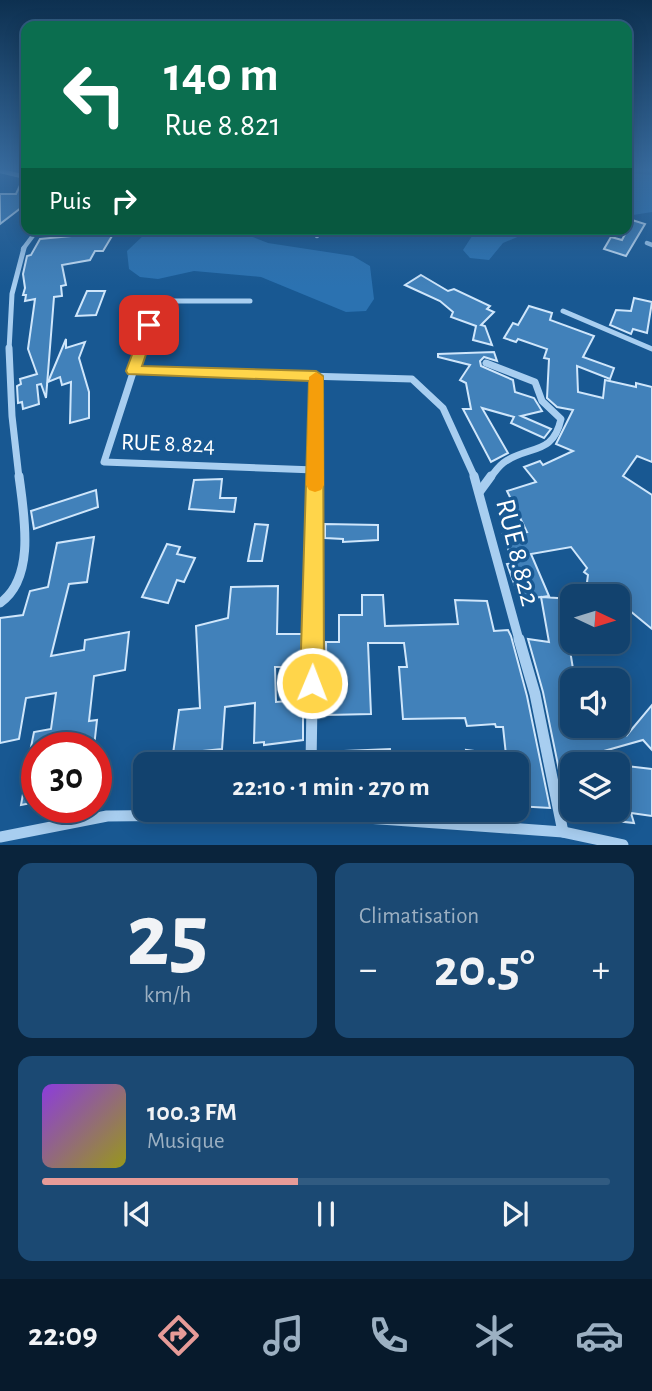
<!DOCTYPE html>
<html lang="fr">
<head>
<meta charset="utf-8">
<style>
  :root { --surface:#12426e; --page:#1b4973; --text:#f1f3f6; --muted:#9cb0c2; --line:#315b81; --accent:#e69b98 }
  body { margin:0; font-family:"Alegreya Sans",sans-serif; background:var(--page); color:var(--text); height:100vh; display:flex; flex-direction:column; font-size:26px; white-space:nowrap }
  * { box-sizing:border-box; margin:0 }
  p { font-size:23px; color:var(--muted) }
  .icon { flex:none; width:38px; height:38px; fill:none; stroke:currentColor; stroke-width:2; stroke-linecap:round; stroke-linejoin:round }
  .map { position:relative; height:845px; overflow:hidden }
  .sheet { display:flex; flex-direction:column; gap:18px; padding:18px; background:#0a243c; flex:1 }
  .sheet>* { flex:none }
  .hud { position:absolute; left:21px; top:21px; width:611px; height:214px; border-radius:14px; box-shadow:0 4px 18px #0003,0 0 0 2px var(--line); background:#0b6e4f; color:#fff; overflow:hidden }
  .needle { width:46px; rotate:94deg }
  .buttons { position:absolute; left:560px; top:584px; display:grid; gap:14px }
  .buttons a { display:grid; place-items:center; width:70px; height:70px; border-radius:14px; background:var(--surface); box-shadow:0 4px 18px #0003,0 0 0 2px var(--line); font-size:35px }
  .speed { position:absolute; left:21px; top:732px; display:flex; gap:14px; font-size:35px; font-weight:700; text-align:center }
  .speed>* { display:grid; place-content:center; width:91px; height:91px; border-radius:50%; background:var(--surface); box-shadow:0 4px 18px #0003,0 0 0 2px var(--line); line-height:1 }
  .speed .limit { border:10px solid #d22; background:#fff; color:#111 }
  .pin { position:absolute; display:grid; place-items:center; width:60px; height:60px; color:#fff; margin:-30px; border-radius:14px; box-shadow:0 4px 10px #0006 }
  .me { position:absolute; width:77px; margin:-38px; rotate:1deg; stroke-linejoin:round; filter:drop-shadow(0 0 5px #0008) }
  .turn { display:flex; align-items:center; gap:24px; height:147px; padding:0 28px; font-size:32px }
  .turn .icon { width:91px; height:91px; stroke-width:2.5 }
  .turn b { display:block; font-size:49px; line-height:60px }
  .then { display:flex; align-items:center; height:66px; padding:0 28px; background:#0003; gap:14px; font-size:26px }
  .big { font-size:52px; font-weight:600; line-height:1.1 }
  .sheet .tile { flex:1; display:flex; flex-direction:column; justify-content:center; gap:10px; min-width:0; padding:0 24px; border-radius:14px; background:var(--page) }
  .sheet .dial { align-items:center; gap:0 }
  .dial b { font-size:91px; line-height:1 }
  .song { display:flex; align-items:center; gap:21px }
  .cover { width:84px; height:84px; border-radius:10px; background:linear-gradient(135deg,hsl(270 70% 55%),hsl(60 70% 35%)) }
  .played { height:7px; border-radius:4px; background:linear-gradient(90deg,var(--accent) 45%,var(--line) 45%) }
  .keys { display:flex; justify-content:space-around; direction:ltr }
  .heat { display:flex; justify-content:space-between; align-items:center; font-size:38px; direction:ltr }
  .sheet .tiles { flex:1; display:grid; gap:18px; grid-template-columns:1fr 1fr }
  .tile:last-child { grid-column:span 2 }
  .trip { position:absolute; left:133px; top:752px; width:396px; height:70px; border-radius:14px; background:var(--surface); box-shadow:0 4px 18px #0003,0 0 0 2px var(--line); font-weight:600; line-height:70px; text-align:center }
  .dock { display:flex; height:112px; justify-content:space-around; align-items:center; background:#071a2c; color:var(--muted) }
  .dock .icon { width:49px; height:49px }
  .dock .on { color:var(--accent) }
  .dock b { font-size:32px; color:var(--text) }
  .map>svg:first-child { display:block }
  .green { fill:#2b72b1 }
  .building { fill:#4181ba; stroke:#cfe6fb; stroke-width:2 }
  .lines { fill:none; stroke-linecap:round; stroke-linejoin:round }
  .street-far4 { stroke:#a8cef0; stroke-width:4.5 }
  .street-far3 { stroke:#a8cef0; stroke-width:5 }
  .street-far2 { stroke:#a8cef0; stroke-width:7 }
  .street-far1 { stroke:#a8cef0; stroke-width:9 }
  .street { stroke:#a8cef0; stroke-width:11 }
  .route { fill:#ffd54a; stroke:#a68a30; stroke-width:2 }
  .slow { fill:#f59e0b }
  .labels { text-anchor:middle; stroke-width:7; stroke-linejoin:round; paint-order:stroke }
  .street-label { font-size:24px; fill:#fff; stroke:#185892 }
  .near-street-label { font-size:28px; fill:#fff; stroke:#185892 }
</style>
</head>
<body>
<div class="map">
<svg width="652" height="845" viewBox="0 0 652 845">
  <rect width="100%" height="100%" fill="#185892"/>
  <g class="green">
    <path d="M627,173L652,175V212L627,216Z"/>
    <path d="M157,229H232L268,243L353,256L370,266L374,299L366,311L346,312L261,277L194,271L158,279L140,277L129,269L127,251L146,233Z"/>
    <path d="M483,229H536L503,243L489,260L470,258L463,250L474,233Z"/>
  </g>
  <g class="building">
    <path d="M22,181L26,182V204L0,224V194H16Z"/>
    <path d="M632,220L645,224L626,256L604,249L611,237L622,240Z"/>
    <path d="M82,235L112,236L103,251H95L90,260L62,265L66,285L61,286L62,296L54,297L46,398L41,384L37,385L39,404L23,409L22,402L18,403L17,386L21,384L20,379L37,374L28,349L35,299L25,301L26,295H23L25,288L23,274L27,256L31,255L40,239Z"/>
    <path d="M421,275L448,291L454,289L490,306L487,309L494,312L481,325L485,326L492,345L473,340L476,326L451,317L453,312L440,301L405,285Z"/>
    <path d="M87,291H105L96,315L76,316Z"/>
    <path d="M634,298L652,302L647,333L633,329L631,334L610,325L616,310L631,311Z"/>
    <path d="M529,306L552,313L550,320L594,336L583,357L614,368L610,379L577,366L578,392L603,398L605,380L636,387V383L652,387V462L637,456L623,476L652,495V629L618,601V597H604L587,582L588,575L584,572L587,568L571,547L531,554L549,596L542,597L572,599V639L568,638L575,681H572V726H623L627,735L652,705V750L643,740L572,760V810L567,809L543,692L528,639L549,642L541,597L520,600L507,564L513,563L503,534L527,532L507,491L536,482L524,467L540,461L543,465L573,451L556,444L573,410L557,407L547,398L549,359L544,358L547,349L518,339L516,342L504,338L513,323L518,325Z"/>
    <path d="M66,339V348L85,342L79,358L89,392V418L70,423L71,382L62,385L60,377L48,382Z"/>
    <path d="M494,352L497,361L484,357L480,361L481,366L513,380L515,392L534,398L542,411L521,416L551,429L544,438L511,423L514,417L482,408L508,453L491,462L463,409H471L466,383L460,380L470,365L438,357V354Z"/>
    <path d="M222,479L220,498H236L234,512L189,509L194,480Z"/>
    <path d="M96,490L98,507L34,529L31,511Z"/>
    <path d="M255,524L268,525L262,561H248Z"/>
    <path d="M325,524L378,525V540L343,542V539L325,538Z"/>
    <path d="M94,537L87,582L69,584L51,656L84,650L85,640L129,632L125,670L94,676L89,721L97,720L94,747H31L34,732L51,729L56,693L26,698L19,739L0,743V618L23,615L30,591L48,587L57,543Z"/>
    <path d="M167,544L180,547L177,554L195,558L184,582L177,580L168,603L142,597Z"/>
    <path d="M278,586L277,634H302L301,667H275L276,702L303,700V740L264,745V742L254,743L255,703L225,707L222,749L173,754L179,710L200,708L196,626L228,618L231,587Z"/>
    <path d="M362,595H383L385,626L458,624L455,600L487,601L494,631L508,630L511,636L527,696L550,808L516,806V765H468L466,750L506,755L503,727H496L495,724L467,726L465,718L403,719L399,667H407L404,643H368L371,714L327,715L326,642H339V615H362Z"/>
    <path d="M390,749L392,765H347L345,751Z"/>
    <path d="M31,750L37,751V802L21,805Z"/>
    <path d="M618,765L652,769V816L631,813L634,823L616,821L614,810H618Z"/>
  </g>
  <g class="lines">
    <g class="street-far4">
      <path d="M0,171L26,177"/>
      <path d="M317,236L318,229"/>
      <path d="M647,243L652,245"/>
      <path d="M23,249L38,229"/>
    </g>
    <g class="street-far3">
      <path d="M563,311L652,349"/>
      <path d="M9,350L12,294L24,248"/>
      <path d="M141,350L157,301H250"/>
    </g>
    <g class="street-far2">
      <path d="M9,348L12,416L19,478"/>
      <path d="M141,348L104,462L315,470"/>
      <path d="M486,363L535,382L542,401L561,419C553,455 531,445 506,461C499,465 495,472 490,478"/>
      <path d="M134,371L412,379L443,408L475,478"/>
      <path d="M315,478L316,376"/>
    </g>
    <g class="street-far1">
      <path d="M474,476L519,640"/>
      <path d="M480,491L491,476"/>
      <path d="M0,603C36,578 24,515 19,476"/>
      <path d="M313,640L315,476"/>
    </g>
    <g class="street">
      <path d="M519,639L535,694L563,832"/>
      <path d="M311,765L313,639"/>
      <path d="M0,837L107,816L310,814L563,832L623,845"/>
    </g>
  </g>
  <linearGradient id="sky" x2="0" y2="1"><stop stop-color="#0d3050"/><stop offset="0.59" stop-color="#376a9d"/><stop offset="1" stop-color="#376a9d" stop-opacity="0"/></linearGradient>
  <rect width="652" height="287" fill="url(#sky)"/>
  <path class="route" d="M149,320L156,325L142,366L316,371L323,376L324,683L320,692L312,695L304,692L300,683L309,381L128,374L126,371L143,325Z"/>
  <path class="slow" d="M316,372L323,377L324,485L321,490L315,492L309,490L306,485L309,377Z"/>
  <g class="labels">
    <g class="street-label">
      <text transform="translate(168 443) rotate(2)" y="8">RUE 8.824</text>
    </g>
    <g class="near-street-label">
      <text transform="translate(519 552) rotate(76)" y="10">RUE 8.822</text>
    </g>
  </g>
</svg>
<div class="buttons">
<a><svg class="needle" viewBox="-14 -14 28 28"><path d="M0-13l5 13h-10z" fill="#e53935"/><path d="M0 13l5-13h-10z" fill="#9cb0c2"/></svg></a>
<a><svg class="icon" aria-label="sound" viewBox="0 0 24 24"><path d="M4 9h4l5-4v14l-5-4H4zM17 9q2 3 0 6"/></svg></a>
<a><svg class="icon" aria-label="layers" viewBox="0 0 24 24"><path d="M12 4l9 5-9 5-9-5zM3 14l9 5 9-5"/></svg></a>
</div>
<div class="speed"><div class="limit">30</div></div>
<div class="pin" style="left:149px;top:325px;background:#d93025"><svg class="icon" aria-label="arrive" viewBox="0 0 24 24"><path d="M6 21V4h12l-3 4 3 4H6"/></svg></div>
<svg class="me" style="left:312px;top:683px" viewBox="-20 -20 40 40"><circle r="17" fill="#ffd54a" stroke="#fff" stroke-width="3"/><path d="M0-11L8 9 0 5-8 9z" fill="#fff"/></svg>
<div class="trip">22:10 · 1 min · 270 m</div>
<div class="hud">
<div class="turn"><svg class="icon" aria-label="left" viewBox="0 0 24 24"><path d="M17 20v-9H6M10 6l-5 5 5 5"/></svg><div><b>140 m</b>Rue 8.821</div></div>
<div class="then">Puis<svg class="icon" aria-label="right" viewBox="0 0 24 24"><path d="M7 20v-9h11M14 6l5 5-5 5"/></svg></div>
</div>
</div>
<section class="sheet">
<div class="tiles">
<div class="tile dial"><b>25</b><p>km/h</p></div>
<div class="tile"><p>Climatisation</p>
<div class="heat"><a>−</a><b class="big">20.5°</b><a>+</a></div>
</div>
<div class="tile">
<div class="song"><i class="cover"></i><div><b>100.3 FM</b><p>Musique</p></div></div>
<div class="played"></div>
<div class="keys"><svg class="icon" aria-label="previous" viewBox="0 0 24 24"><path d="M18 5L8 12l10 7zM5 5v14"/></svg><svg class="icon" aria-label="pause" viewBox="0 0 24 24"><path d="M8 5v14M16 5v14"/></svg><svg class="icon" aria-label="next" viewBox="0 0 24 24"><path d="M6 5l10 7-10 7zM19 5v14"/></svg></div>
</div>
</div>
</section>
<nav class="dock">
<b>22:09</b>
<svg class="icon on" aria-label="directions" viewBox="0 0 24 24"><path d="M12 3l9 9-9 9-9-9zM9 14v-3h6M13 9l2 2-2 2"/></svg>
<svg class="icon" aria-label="music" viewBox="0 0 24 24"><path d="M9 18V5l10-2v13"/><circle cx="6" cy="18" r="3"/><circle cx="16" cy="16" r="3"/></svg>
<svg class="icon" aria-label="phone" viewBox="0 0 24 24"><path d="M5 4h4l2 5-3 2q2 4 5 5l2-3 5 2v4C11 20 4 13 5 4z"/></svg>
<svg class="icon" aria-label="climate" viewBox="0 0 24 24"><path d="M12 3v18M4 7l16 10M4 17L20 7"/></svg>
<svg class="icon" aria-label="car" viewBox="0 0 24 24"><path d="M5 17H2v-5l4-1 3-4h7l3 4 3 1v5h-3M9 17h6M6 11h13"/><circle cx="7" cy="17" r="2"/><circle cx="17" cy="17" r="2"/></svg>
</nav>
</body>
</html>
